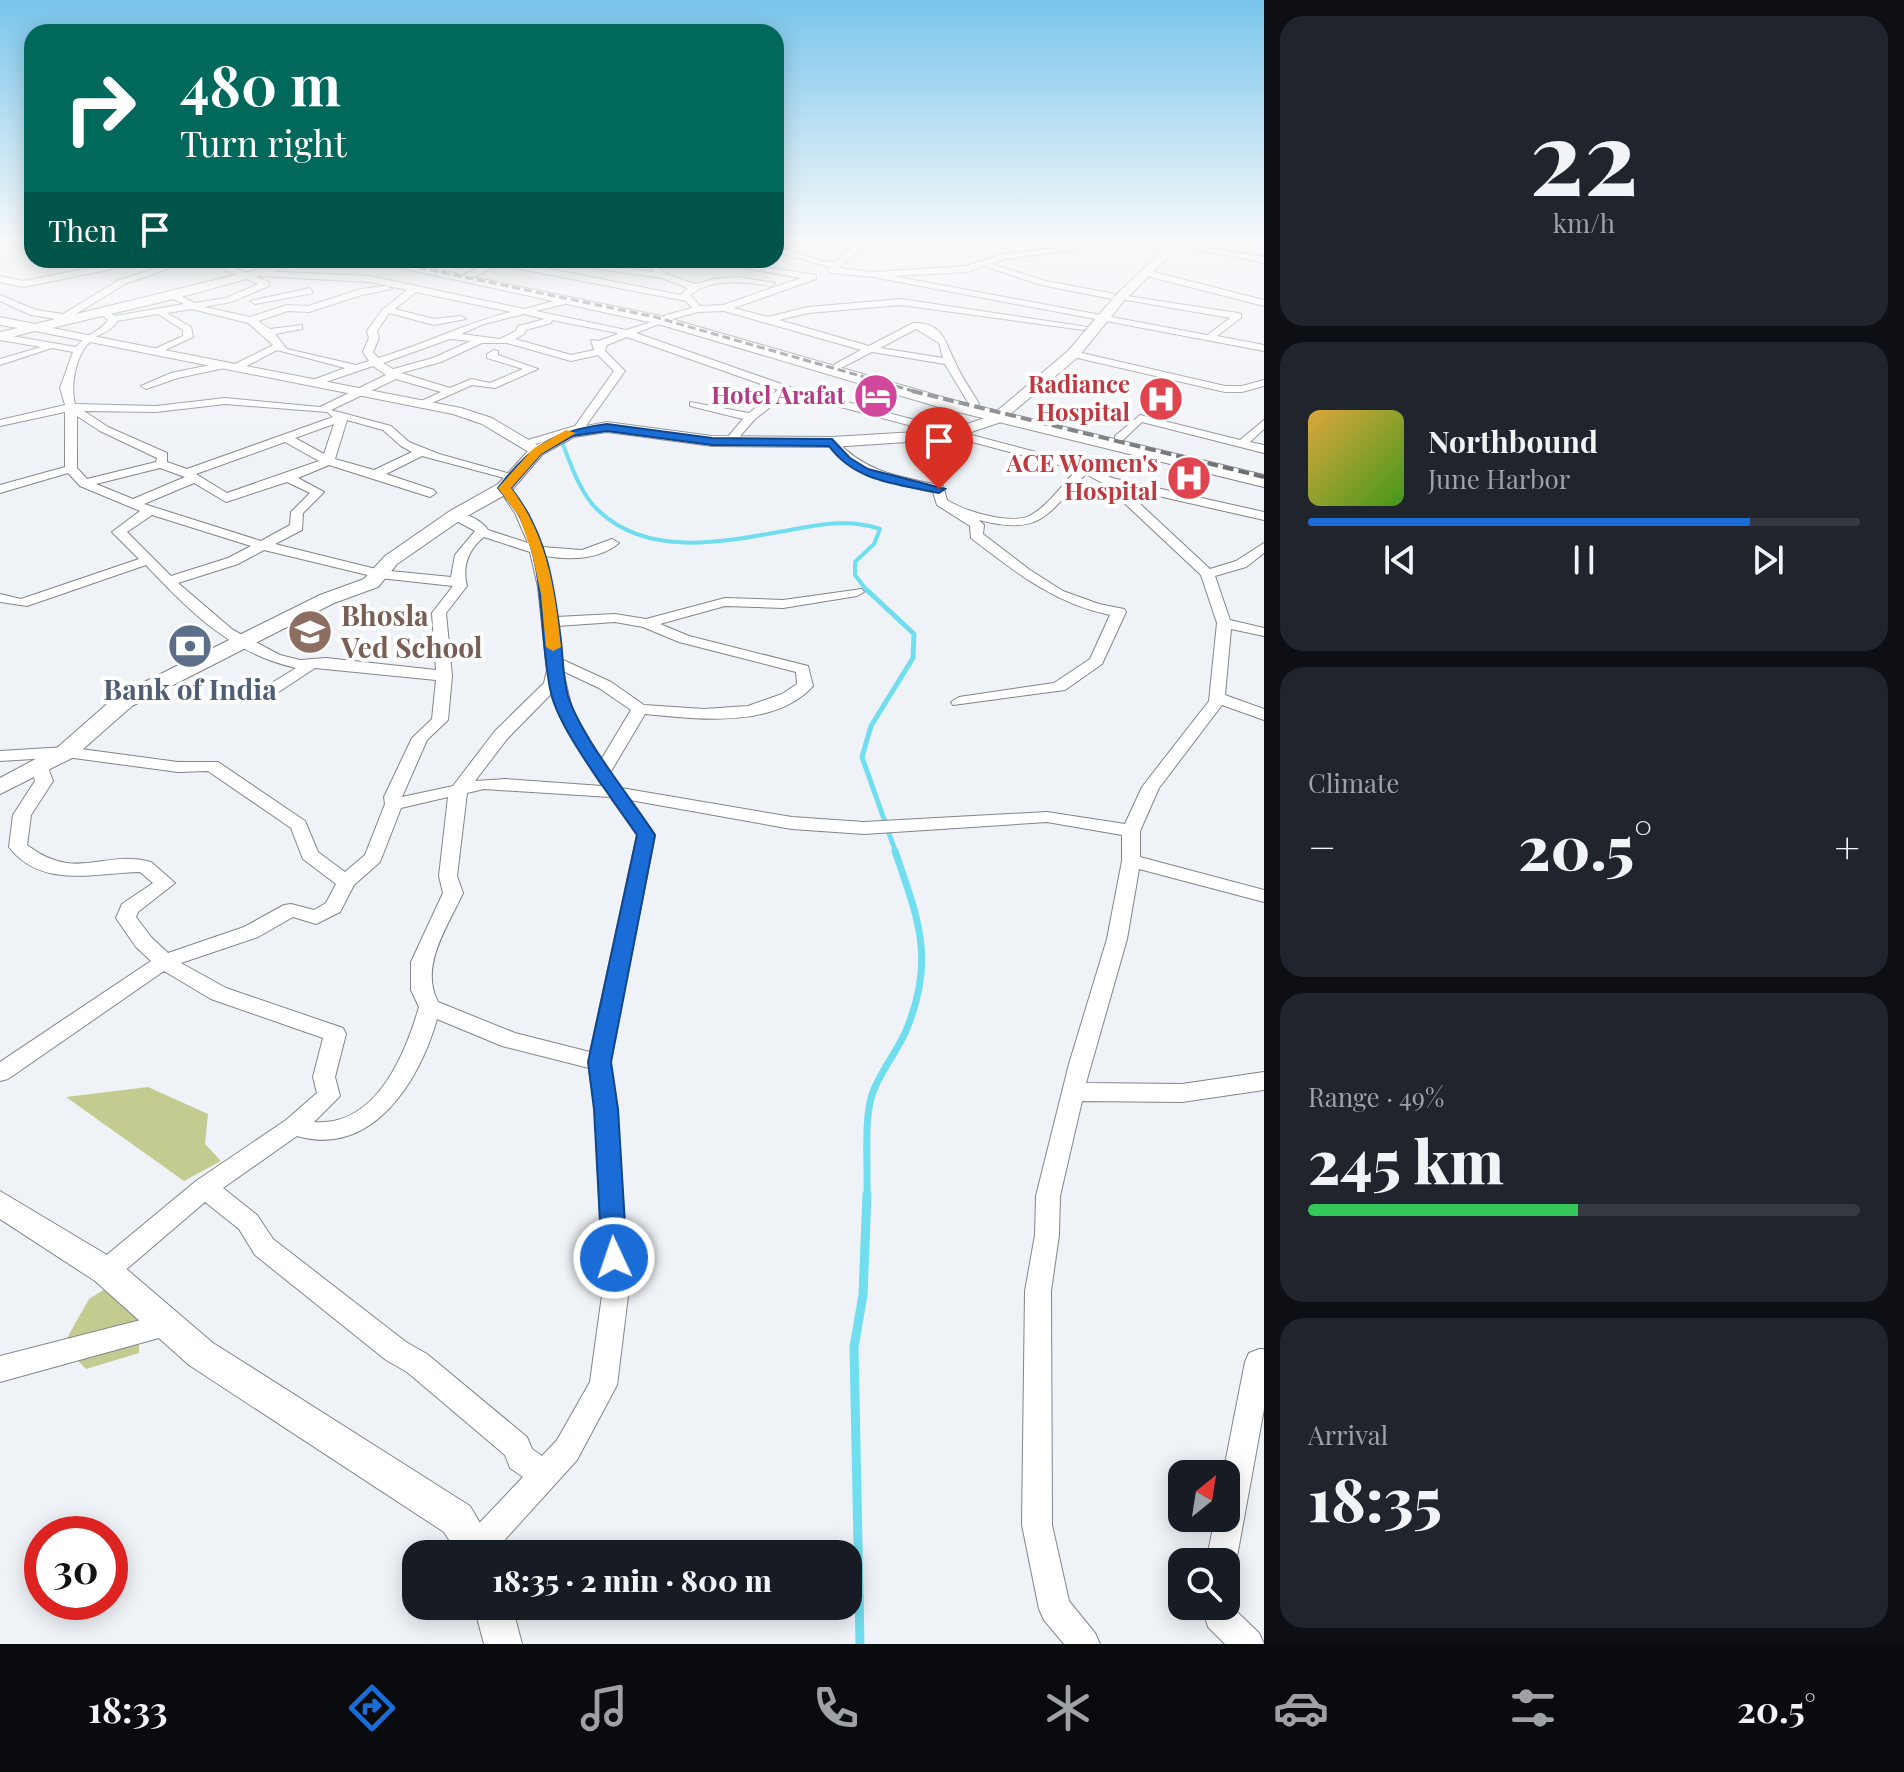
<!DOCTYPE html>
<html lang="en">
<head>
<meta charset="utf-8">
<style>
  :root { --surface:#171b24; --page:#20242c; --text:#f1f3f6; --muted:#9ea1a6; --line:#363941; --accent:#1a6dd7 }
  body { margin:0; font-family:"Playfair Display",serif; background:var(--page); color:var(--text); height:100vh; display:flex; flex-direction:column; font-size:30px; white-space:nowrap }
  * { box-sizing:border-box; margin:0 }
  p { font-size:26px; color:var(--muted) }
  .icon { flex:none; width:44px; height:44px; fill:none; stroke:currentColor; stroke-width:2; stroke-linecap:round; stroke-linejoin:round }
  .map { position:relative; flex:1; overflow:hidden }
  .sheet { display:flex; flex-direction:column; gap:16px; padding:16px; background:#0d0f14; width:640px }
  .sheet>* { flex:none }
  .guide { position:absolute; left:24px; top:24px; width:760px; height:244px; border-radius:24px; box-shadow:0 4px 20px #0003; background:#00695c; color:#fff; overflow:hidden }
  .needle { width:52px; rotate:30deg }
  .tools { position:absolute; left:1168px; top:1460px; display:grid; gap:16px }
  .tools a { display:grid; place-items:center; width:72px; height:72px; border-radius:16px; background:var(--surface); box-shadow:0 4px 20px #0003; font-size:40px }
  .speed { position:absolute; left:24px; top:1516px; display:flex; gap:16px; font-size:40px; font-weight:700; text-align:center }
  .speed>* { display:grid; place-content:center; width:104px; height:104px; border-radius:50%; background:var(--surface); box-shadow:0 4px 20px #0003; line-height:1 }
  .speed .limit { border:12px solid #d22; background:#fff; color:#111 }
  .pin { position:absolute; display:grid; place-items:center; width:68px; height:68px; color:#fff; margin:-82px -34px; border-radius:50% 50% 50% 0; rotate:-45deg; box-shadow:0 0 8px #0007 }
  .pin .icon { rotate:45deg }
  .me { position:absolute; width:88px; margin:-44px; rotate:357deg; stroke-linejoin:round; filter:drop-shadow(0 0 6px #0008) }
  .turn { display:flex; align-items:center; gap:28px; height:168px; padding:0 24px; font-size:36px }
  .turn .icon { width:104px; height:104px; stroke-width:2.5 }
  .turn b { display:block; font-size:56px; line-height:68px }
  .then { display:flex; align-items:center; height:76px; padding:0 24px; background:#0003; gap:16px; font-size:30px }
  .big { font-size:60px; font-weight:800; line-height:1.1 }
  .sheet .tile { flex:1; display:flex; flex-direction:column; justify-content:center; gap:12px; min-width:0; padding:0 28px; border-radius:24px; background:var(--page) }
  .sheet .dial { align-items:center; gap:0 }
  .dial b { font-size:104px; line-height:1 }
  .song { display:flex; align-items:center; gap:24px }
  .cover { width:96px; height:96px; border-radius:12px; background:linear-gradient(135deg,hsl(40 70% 55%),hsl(100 70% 35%)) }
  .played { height:8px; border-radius:4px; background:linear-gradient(90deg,var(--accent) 80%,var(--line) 80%) }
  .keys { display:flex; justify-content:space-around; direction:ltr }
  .heat { display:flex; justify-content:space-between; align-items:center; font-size:44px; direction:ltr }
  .charge { height:12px; border-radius:6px; background:linear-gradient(90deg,#34c759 49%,var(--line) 0) }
  .trip { position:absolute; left:402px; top:1540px; width:460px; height:80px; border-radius:24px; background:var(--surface); box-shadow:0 4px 20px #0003; font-weight:800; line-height:80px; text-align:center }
  .tabs { display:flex; height:128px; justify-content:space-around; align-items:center; background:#090b0e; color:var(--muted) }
  .tabs .icon { width:56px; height:56px }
  .tabs .active { color:var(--accent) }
  .tabs b { font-size:36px; color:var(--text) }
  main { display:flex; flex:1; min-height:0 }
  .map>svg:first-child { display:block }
  .green { fill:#c4cb90 }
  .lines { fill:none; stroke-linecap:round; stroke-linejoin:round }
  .stream-far3 { stroke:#70deef; stroke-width:4 }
  .stream-far2 { stroke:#70deef; stroke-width:5 }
  .stream-far1 { stroke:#70deef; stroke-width:7 }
  .stream { stroke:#70deef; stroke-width:9 }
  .minor-casing { stroke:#83858a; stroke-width:2 }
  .tertiary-casing { stroke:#83858a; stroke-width:2 }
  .secondary-casing { stroke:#83858a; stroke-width:2 }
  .primary-casing { stroke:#83858a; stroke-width:2 }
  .minor { fill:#fff; fill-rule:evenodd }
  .tertiary { fill:#fff; fill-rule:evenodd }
  .secondary { fill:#fff; fill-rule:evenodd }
  .primary { fill:#fff; fill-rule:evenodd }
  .rail-far1 { stroke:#6c6f72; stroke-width:3; stroke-dasharray:8 4; stroke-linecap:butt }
  .rail { stroke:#6c6f72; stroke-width:4; stroke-dasharray:11 5; stroke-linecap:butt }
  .route { fill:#1a6dd7; stroke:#11478c; stroke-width:2 }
  .slow { fill:#f59e0b }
  .labels { text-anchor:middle; stroke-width:8; stroke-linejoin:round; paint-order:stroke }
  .far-health-label { font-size:24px; font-weight:bold; fill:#be3a42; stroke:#fff; text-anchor:end }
  .far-hotel-label { font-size:24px; font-weight:bold; fill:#b23c85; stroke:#fff; text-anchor:end }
  .education-label { font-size:28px; font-weight:bold; fill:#785e54; stroke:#fff; text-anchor:start }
  .service-label { font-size:28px; font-weight:bold; fill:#4e5e75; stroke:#fff }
</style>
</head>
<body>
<main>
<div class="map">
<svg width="1264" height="1644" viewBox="0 0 1264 1644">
  <rect width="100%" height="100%" fill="#eff2f7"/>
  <g class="green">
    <path d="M148,1087L208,1114L205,1144L221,1161L184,1181L66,1097Z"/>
    <path d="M105,1289L133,1304L139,1324V1353L86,1369L63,1345L89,1299Z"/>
  </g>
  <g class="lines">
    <path class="stream-far3" d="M562,442C571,465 581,496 600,512C652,560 733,540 795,529C824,524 851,519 880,529L874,544L855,562V575L868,592"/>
    <path class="stream-far2" d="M867,590L914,634L913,658L871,726L862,757L896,853"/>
    <path class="stream-far1" d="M867,1196C868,1167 864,1125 871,1098C877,1076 895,1055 905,1033C936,961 919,921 895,851"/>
    <path class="stream" d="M860,1644L854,1347L863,1295L867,1194"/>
    <g class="minor-casing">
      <g id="minor">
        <path d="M808,240L851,244L853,240H861L855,253L839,268L874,272L967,266L1003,254L1125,240H1150L1004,259L992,264L1046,281L1115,294L1112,299L1041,285L984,266L968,272L893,276L1207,335L1230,318L1115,298L1120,295L1238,313L1241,314V318L1217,336L1264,345V351L873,277L832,273L828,270L830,267L776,252V246L822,261L835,262L849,249Z"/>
        <path d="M1174,241L1264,257V263L1177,245Z"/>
        <path d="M180,260H193L125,284L56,326L51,323L56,319L31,315L0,301V295L36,310L63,314L119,280Z"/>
        <path d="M203,260H215L269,282V286L231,302L204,307L250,317L287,305L308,306L361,289L387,286L392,289L362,295L309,312L288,311L258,321L270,329L302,325V329L275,334L287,349L356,365L369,361L363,352L369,338L367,331L382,310L407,290L370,282L260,276L257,271L370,276L524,309L570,297L573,302L536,311L626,330L664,318V322L636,333L790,387L1089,466L1112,478L1264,512V520L1123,488L1210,569L1236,561L1264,543V553L1246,567L1215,576L1230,620L1264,628V636L1231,629L1225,695L1264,709V720L1222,705L1159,788L1140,831V857L1264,890V902L1139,869L1127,939L1086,1083L1182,1084L1264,1072V1090L1182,1102L1082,1101L1060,1196L1059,1235L1051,1291L1052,1525L1069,1601L1095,1633L1100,1644H1064L1044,1620L1039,1609L1022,1525L1025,1291L1035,1235L1036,1196L1069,1064L1107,939L1122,861V835L1047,822L864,834L792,829L630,800L655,835L610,1062L617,1109L629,1288L617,1385L577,1460L492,1554H466L463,1547L467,1536L523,1477L510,1468L505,1455L407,1372L386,1360L255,1255L239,1229L205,1202L115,1279L106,1282L97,1279L93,1271L97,1263L196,1181L286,1120L317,1093L313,1077L323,1038L211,999L164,971L8,1079L0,1081V1062L151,961L136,947L116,918L122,904L153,883L140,872C95,873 41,889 9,847L13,815L35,781L31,766L34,762H46L53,781L31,815L27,845C77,883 103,849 151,862L175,883L138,912L136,917L151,937L168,953L244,927L284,905L291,904L314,910L326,903L336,884L303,859L291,828L208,771L178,772L66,757L0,761V751L66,747L178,762H218L305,821L318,852L345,872L365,855L385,804L384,797L412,738L432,719L436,680L315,668L274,695H262L260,692L262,689L296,668C232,654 189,611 146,565L27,606L0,602V594L21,599L139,559L112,532L140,511L80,486L68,473L0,493V485L65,467V412L0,426V420L65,405L60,388L73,352L52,348L0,365V359L41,347L0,340V334L76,347C85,335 101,331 108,320L100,314V310H106L115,316L184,304L171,298L174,293L195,303L226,298L258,284ZM416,292L511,312C465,323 423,345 378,358L373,352L379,338L377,331L389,313L434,325L466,319L461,316L434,319L395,309ZM192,309L248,323L273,345L233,365V369H241L277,350L345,368L310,381L309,383L314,386L373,366L386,375L320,407L225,398L156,406L75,404C70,385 76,353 92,340C101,332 112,332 117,321L158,314L183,330V336L150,351L159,353L193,337L191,327L167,313ZM524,314L545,319L518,326L516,331L500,339L461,334L484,324ZM552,320L617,333L618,334L599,341L591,340L594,350L571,355L515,339L524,334L526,330L551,323ZM627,337L778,390L749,413L690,402V406L743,419L726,439V443H734L755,419L788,393L1077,470C1062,484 1049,505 1031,515C1012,526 964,511 947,500L943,486C902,477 865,473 836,440L826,442C853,477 892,483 933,492L937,505L970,526L971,538C1015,572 1055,604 1110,615L1090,659L1054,683L959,697L951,702L953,705L1065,690L1102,664L1126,612L1124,609L1099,604L1063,591L1030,570L983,534L984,525L979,520C1042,536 1046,515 1086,474L1104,484L1201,575L1217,623L1209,701L1142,787L1125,824L1047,812L864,822L792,817L621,788L610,773L645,714C697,719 774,729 813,686L808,666L689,636L660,624L725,606L783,608L857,596L864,592L862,589L783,600L725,598L646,619L615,614L556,617L545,556C570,560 599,560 619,543L612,539L582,550L542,547L528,513L508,485L504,484L498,488L515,513L528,543L488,530C482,520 463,511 451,512V518L475,531L455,555L451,577L380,570L275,544L302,530L303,513L324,492L298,478L329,465L430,497L436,493L434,490L386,474L422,456L516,481L522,477L439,454L409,442L391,426L331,410L396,379L441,392L419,402V406L423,407L472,385L495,388L538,369L498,355V351L494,350L487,354V358L523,369L490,383L471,379L450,388L401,373L441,362L482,343H507L571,361L598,355L614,371L575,426L521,442V446L525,447L583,430L625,371L605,351L607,345ZM450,339L471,341L433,358L393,369L383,363ZM225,404L327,412L333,417L187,469L167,462V453L108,427L84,411L156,412ZM77,416L100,431L157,458L156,462L87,479L77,468ZM347,420L383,430L401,446L412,452L374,470L335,459ZM334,424L324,454L295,438ZM285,442L319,461L227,493L196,474ZM160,468L185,477L133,499L96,484ZM287,482L310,493L291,512L290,525L261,541L144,504L194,483L226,502ZM152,515L251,546L228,558L171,576L127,532ZM484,537L530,552L538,587L547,670L544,683L495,731L453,786L402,797L427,740L448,720L452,676L446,613L467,586C462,566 468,550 484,537ZM264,550L380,578L453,586L432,613L436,670L326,658L300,660L280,655L233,630L178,583L238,564ZM615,622L643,627L679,642L796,672L797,684L782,694L748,706L704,709L644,705L611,682L561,659L557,626ZM563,671L599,688L631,710L601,760L572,709ZM551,694L565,727L602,786L506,779L475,781L507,739ZM484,789L610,797L637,835L590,1052L515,1033L438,1002C419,966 448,926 463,893L457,876L467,793ZM448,797L439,876L443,893L411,962V990L419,1007C405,1055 376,1127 314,1122L340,1096L335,1077L346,1034L343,1028L226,988L181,963L258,937L293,917L316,924L340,912L354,885L380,862L401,808ZM437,1019L502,1046L589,1068L595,1109L603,1288L590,1382L557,1440L542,1456L532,1449L527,1437L427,1354L406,1342L273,1239L257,1215L223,1188L297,1136C373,1158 420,1080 437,1019Z"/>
        <path d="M485,260H506L681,295L688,288L662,278L565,264L569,261L653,272L650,266L662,260H673L659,268L666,274L695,284L714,279L738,277L775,283L771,286C745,282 712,277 690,295L700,306L723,305L801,278L699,260H719L816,275V279L734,308L768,317L808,307L901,299L1088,327L1083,330L901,305L808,313L779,320L869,346L913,323C944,322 945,343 956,364C962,378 972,391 979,404L974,407L969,404L945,364L872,352L839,369L834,366L835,364L861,350L724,311L698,312L669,320L664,317L666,315L692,308L686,301L499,265L471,278H465V274L489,263ZM916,329L939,343L943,358L880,348Z"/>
        <path d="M109,264L112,269L23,287L0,282V276L23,281Z"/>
        <path d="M1146,270L1264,300V306L1143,275Z"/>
        <path d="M310,288L313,293L255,304L250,301Z"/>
        <path d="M1073,351L1225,386H1242L1264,380V386L1242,392H1225L1069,356V352Z"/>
        <path d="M225,362L229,363V367L178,378L146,389L141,386L171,373Z"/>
        <path d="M1140,415L1240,440L1264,420V429L1250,442L1264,445V453L1142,422L1123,440H1115V436Z"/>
        <path d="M168,1313L177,1317L181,1325L177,1333L0,1382V1356Z"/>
        <path d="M1259,1349H1264V1409L1236,1562L1232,1573L1226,1575V1562H1206L1215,1518H1226V1474H1223L1245,1362L1249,1353Z"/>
        <path d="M1226,1594L1234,1609L1259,1633L1264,1644H1225L1208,1627L1202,1606H1226Z"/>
      </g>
    </g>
    <g class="tertiary-casing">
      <g id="tertiary">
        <path d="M297,260H314L178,298L52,328L461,408L492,418L542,448V454H532L482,424L453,414L35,331L0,340V332L18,328L0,325V317L35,324Z"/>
        <path d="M0,1191L117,1261L213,1343L470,1506L498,1554H458L444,1532L189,1365L95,1281L0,1219Z"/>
        <path d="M474,1606H512L522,1644H484Z"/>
      </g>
    </g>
    <g class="secondary-casing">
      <path id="secondary" d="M1174,240H1185L1124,301L1078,357L1001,422L951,439L832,447L712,446L607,432L574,437L543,454L510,492L462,519L397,564L378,587L334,603L132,706L74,757L0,794V778L58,747L116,696L320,595L364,579L385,556L450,511L498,484L531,448L565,430L607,422L712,436L832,437L949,430L991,416L1068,351L1116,295Z"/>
    </g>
    <g class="primary-casing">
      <path id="primary" d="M365,260H391L661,316L953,400L1264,475V487L942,408L658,324Z"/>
    </g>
    <use href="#minor" class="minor"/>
    <use href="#tertiary" class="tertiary"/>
    <use href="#secondary" class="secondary"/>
    <use href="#primary" class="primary"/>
    <path class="rail-far1" d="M383,260L655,317L920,393"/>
    <path class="rail" d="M912,391L1264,477"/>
  </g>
  <linearGradient id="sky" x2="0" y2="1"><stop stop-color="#78c5eb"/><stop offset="0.51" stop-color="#f8f9fb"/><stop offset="1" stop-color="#f8f9fb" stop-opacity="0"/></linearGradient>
  <rect width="1264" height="470" fill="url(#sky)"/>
  <path class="route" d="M607,424L712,438L832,439L850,458L868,469L945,489L939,493C898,484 855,482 829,446L712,445L607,431L573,436L541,454L511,488C547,534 554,584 561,641C563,659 563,679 568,696C582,739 629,795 655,835L611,1062L618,1109L627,1258L623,1266L614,1269L605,1266L602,1258L594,1109L588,1062L637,835C613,799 560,732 551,693C538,635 547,573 520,517C515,507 505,497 498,488C531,445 554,431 607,424Z"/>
  <path class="slow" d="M566,430L576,433L541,454L511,488C547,535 555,589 561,647L553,651L546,647L541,594L532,553L519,516L498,488L533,449Z"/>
  <defs>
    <g id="hotel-disc" transform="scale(2.3)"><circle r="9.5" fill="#d1479c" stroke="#fff"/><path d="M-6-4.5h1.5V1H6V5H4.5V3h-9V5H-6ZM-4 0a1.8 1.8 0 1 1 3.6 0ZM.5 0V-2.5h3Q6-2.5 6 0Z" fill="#fff"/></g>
    <g id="hospital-disc" transform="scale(2.3)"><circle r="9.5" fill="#e0444e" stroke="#fff"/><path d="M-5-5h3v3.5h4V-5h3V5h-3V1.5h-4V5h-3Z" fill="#fff"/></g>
    <g id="school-disc" transform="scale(2.3)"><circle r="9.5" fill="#8d6e63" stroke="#fff"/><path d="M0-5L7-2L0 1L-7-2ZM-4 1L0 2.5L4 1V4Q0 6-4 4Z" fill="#fff"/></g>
    <g id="bank-disc" transform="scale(2.3)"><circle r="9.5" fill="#5c6f8a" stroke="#fff"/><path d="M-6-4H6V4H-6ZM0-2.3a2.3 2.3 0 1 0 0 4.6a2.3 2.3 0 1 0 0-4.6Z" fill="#fff"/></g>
  </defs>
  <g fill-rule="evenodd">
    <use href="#hotel-disc" x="876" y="396"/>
    <use href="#hospital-disc" x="1161" y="399"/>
    <use href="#hospital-disc" x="1189" y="478"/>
    <use href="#school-disc" x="310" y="632"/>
    <use href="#bank-disc" x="190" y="646"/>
  </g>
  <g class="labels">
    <g class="far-health-label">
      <text x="1130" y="393">Radiance<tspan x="1130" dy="28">Hospital</tspan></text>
      <text x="1158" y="472">ACE Women's<tspan x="1158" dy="28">Hospital</tspan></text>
    </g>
    <g class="far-hotel-label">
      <text x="845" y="404">Hotel Arafat</text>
    </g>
    <g class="education-label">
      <text x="341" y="626">Bhosla<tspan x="341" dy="32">Ved School</tspan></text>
    </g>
    <g class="service-label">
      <text x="190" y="700">Bank of India</text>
    </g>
  </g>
</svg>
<div class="tools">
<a><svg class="needle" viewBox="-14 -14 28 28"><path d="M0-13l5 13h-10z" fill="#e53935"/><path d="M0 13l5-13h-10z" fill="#9ea1a6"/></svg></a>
<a><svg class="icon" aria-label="search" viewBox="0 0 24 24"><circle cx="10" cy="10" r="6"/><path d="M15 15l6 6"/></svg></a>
</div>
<div class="speed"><div class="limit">30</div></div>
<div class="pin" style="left:939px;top:489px;background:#d93025"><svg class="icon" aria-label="arrive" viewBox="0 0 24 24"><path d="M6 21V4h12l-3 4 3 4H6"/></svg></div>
<svg class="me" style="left:614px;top:1258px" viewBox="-20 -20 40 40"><circle r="17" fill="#1a6dd7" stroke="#fff" stroke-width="3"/><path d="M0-11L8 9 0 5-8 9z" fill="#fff"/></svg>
<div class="trip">18:35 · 2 min · 800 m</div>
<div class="guide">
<div class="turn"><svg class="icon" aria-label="right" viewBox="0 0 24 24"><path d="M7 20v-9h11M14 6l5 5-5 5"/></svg><div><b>480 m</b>Turn right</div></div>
<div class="then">Then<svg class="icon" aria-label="arrive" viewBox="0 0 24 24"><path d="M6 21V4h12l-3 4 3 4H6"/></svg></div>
</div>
</div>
<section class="sheet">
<div class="tile dial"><b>22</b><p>km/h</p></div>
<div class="tile">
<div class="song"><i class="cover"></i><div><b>Northbound</b><p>June Harbor</p></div></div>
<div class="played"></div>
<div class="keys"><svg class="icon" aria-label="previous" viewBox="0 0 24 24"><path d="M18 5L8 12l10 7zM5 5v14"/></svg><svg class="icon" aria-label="pause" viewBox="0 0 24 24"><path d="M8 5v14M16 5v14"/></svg><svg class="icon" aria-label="next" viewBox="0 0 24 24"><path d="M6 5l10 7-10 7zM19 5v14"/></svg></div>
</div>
<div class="tile"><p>Climate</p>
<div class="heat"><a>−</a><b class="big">20.5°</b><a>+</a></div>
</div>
<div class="tile"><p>Range · 49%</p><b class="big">245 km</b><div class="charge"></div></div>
<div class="tile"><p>Arrival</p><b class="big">18:35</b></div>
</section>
</main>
<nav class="tabs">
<b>18:33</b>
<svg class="icon active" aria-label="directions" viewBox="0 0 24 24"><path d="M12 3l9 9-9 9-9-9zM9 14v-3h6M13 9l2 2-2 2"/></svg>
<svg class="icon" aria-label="music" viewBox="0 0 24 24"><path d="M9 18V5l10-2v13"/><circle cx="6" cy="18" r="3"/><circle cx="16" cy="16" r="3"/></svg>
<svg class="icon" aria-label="phone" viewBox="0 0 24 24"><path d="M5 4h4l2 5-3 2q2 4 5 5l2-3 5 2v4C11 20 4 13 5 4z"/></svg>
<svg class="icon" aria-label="climate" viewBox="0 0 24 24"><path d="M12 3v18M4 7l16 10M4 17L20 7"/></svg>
<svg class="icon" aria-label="car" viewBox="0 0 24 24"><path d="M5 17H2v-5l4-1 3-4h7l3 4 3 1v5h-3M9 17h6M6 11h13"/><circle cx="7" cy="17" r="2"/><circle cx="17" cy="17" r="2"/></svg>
<svg class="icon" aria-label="filters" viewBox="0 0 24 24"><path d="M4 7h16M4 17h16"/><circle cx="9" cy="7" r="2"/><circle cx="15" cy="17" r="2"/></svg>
<b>20.5°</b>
</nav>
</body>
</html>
